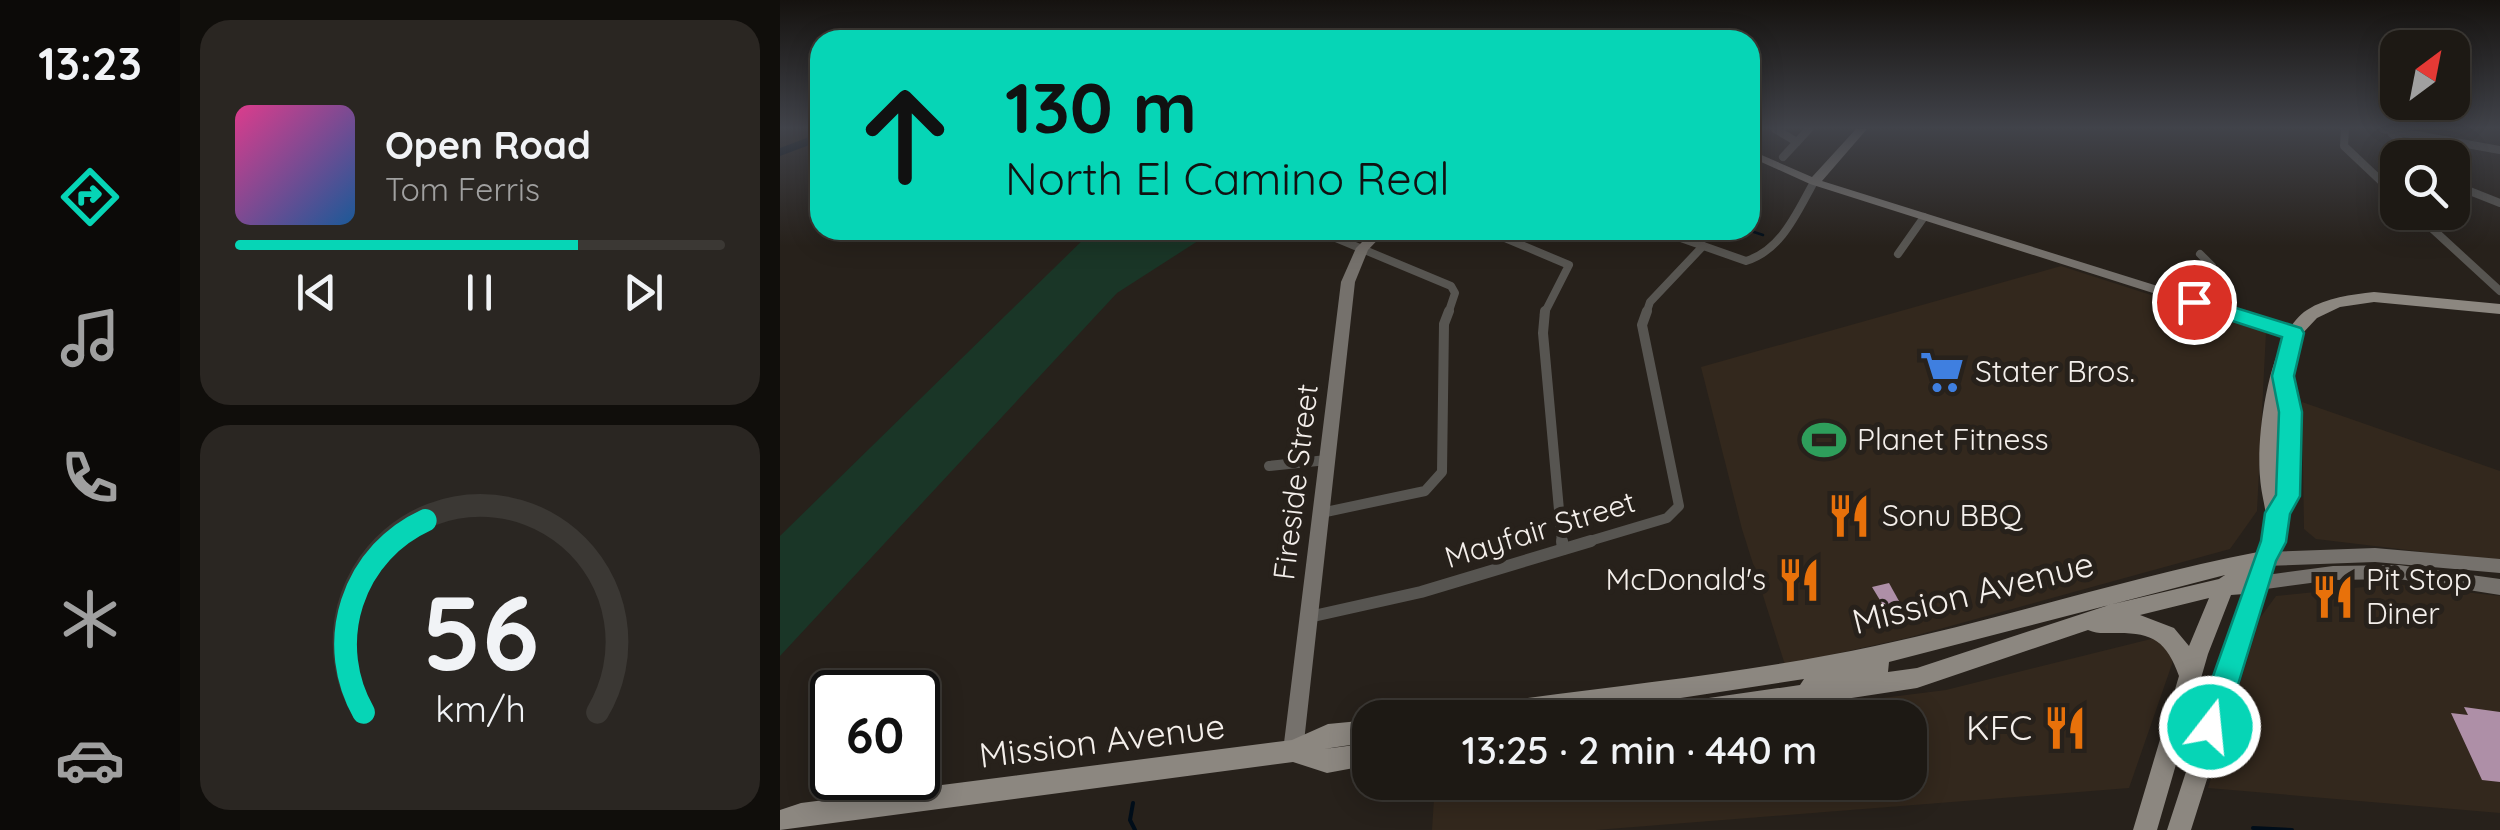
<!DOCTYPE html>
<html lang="en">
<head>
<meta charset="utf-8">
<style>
  :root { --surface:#1d1914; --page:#2a2622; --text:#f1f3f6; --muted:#a0a0a0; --line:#3b3834; --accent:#06d5b6 }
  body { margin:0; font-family:Quicksand,sans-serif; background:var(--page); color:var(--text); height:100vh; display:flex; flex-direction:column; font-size:38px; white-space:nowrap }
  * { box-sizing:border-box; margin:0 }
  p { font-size:32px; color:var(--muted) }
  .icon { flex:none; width:55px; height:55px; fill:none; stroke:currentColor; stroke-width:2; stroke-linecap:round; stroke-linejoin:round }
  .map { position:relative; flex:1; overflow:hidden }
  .side { display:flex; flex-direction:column; gap:20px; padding:20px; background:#100e0b; width:600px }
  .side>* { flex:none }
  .hud { position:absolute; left:30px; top:30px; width:950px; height:210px; border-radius:30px; box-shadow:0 5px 25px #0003,0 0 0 2px var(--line); background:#06d5b6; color:#111; overflow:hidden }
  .needle { width:65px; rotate:32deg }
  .fabs { position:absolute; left:1600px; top:30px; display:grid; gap:20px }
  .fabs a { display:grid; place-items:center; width:90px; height:90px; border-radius:20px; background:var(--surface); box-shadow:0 5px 25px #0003,0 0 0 2px var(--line); font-size:50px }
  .speed { position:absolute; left:30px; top:670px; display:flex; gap:20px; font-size:50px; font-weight:700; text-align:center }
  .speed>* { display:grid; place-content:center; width:130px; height:130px; border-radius:50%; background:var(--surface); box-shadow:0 5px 25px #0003,0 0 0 2px var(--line); line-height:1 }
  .speed .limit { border:5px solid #111; border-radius:15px; background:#fff; color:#111 }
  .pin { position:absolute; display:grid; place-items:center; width:85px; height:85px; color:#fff; margin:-42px; border:5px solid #fff; border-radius:50%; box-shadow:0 2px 10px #0007 }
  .me { position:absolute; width:110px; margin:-55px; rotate:16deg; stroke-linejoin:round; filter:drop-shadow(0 0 8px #0008) }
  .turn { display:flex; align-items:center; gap:35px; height:210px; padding:0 30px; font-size:45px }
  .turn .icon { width:130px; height:130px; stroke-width:2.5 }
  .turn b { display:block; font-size:70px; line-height:85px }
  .side .tile { flex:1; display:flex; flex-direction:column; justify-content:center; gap:15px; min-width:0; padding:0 35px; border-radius:30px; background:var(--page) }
  .side .dial { align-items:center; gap:0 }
  .dial svg { height:260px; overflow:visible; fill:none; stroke:var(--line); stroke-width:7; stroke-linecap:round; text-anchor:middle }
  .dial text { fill:var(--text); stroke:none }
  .song { display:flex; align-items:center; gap:30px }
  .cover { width:120px; height:120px; border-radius:15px; background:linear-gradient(135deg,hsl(330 70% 55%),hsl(210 70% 35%)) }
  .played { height:10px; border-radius:5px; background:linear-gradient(90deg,var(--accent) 70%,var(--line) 70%) }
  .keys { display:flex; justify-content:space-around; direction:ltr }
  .trip { position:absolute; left:572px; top:700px; width:575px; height:100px; border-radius:30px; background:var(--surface); box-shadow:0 5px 25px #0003,0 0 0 2px var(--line); font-weight:600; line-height:100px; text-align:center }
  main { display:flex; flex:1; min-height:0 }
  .menu { display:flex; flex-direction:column; width:180px; justify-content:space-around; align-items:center; background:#0c0a08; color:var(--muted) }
  .menu .icon { width:70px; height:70px }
  .menu .current { color:var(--accent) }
  .menu b { font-size:45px; color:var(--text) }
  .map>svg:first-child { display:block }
  .built { fill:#33281d }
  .green { fill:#1a3627 }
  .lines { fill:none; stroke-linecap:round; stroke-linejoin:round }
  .stream-far1 { stroke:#000d19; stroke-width:2.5 }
  .stream { stroke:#000d19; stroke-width:4 }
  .river { fill:#000d19; fill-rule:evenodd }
  .building { fill:#ae8fa7 }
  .street-far2 { stroke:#575551; stroke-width:8 }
  .street-far1 { stroke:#575551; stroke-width:10 }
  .street { stroke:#575551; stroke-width:12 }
  .secondary { fill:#75716c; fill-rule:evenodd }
  .primary { fill:#8c8780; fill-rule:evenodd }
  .route { fill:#06d5b6; stroke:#048a76; stroke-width:2.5 }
  .labels { text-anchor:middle; stroke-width:10; stroke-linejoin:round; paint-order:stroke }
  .poi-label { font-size:30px; fill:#f4efeb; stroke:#27211b; text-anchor:start }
  .street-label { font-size:30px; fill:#f4efeb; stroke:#27211b }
  .near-street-label { font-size:35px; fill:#f4efeb; stroke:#27211b }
  .near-poi-label { font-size:35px; fill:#f4efeb; stroke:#27211b; text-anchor:end }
</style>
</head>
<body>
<main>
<nav class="menu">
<b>13:23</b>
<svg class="icon current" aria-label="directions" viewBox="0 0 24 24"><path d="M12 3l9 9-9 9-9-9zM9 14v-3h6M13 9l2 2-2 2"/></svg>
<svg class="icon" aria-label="music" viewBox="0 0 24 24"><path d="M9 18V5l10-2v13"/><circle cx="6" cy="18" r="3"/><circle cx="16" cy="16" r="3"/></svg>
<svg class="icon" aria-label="phone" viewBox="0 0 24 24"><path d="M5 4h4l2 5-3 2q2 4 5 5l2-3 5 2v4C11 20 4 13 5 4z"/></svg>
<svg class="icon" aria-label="climate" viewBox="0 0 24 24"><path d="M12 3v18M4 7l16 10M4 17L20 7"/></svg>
<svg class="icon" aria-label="car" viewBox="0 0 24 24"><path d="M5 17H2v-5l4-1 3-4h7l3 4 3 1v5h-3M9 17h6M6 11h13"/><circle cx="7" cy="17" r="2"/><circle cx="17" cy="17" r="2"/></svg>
</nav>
<section class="side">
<div class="tile">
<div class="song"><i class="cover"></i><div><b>Open Road</b><p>Tom Ferris</p></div></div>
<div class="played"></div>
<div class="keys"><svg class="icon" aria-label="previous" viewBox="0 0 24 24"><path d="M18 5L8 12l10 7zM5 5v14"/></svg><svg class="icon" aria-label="pause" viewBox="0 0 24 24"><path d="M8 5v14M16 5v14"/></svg><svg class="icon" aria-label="next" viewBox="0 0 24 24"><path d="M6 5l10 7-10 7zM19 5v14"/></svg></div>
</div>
<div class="tile dial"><svg viewBox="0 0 100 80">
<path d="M14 69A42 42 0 1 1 86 69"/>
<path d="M14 69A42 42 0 0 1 33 10" stroke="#06d5b6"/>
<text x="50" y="56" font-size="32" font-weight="700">56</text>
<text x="50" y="72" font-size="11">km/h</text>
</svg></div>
</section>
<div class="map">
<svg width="1720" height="830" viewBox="0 0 1720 830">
  <rect width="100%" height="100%" fill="#27211b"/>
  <g class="built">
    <path d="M1281,266L1486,332L1477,511L1450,549L1127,638L1005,665L962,529L921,367Z"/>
    <path d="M1522,402L1720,471V561L1536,539L1524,529Z"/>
    <path d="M1613,584L1720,596V813L1428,788L1480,618L1496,596Z"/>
    <path d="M1375,638L1393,653L1392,664L1349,788L816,830H652L655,783L1130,782V718L949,717L1166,690Z"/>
  </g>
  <path class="green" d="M313,230H435L337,293L0,656V536Z"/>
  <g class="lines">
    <path class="stream-far1" d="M968,230L983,235"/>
    <g class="stream">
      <path d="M353,803L350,820L355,830"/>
      <path d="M1473,828L1512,830"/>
    </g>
    <path class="river" d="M40,133V141L0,156V148Z"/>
  </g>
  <g class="building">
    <path d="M1109,583L1119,601L1124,611L1109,615L1092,587Z"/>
    <path d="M1684,707L1720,712V782L1702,780L1671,713L1688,715Z"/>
  </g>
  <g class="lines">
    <g class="street-far2">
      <path d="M995,129L1017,142"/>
      <path d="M1565,129L1564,146L1618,197"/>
      <path d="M1603,129L1720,150"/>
      <path d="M1612,134L1641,158"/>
      <path d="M1003,157L1029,129"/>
      <path d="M1672,184L1720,203"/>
      <path d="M1634,212L1720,291"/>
      <path d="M706,230L789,265L764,314"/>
      <path d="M878,230L966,261C1002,250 1017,212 1034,182"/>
      <path d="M539,231L671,286L675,293L668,314"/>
      <path d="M1118,254L1144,217"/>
      <path d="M1420,254L1432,266"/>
      <path d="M866,314L870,302L923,246"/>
    </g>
    <g class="street-far1">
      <path d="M765,311L763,333L782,543"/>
      <path d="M489,466L547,460"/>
      <path d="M541,513L645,491L662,472L664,324L669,311"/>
      <path d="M803,543L887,518L899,506L862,325L867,311"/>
    </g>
    <g class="street">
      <path d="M782,541L783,549"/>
      <path d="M529,617L641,592L811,541"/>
    </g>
    <g class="secondary">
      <path d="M1076,129H1087L1042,181L1518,330L1520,333L1518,336H1508L1030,184L970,157V150L1032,177Z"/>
      <path d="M594,230H607L588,250L575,282L523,751L520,758L513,761L506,758L503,751L561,282L576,248Z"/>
      <path d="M1595,548L1720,559V573L1595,562L1484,566L1478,564L1475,559L1478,554L1484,552Z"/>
      <path d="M1619,565L1720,579V595L1619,579L1553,580L1479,590L1473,588L1470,583L1473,578L1479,576L1553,566Z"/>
    </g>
    <g class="primary">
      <path d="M1594,292L1720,304V314L1594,302L1560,307L1537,318L1521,335L1510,374L1520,428L1519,482L1508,513L1503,542L1488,567L1491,573L1489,583L1411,830H1387L1464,594L1451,595L1428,654L1377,830H1353L1399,676C1386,639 1371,632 1332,633C1323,633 1317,634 1308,630L1137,688L941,718H854L856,713L842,718H817L821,709L758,718H671L674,710L682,707C819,687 959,675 1095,646C1223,619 1348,577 1478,552C1494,521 1482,507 1480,477C1476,435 1489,334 1527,310C1547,297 1571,295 1594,292ZM1500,414L1503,446L1500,482L1498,477ZM1445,575L1439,579L1329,605L1137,668L1108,672L1109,662ZM1429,598L1409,646L1394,628L1360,615ZM1024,679L1020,685L866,707L868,703Z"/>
      <path d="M590,720V742L544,749L590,743V765L547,773L513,762L0,830V810L21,803L512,740L548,724Z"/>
    </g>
  </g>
  <linearGradient id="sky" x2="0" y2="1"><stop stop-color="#15120f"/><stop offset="0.52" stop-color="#41434a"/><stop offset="1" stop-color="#41434a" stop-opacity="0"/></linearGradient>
  <rect width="1720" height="246" fill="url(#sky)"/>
  <path class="route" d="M1414,295L1521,328L1524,333L1514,376L1522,412L1520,496L1510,514L1506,542L1496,561L1445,727L1441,737L1430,742L1420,737L1415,727L1481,541L1485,513L1496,495L1499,412L1492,376L1502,337L1406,306L1403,302Z"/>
  <defs>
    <g id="supermarket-bare" transform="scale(3.45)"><path d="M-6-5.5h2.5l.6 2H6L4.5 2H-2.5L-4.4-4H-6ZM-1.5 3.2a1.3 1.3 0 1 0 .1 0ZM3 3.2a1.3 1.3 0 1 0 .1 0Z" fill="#3f7fe0" stroke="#27211b" stroke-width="2.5" paint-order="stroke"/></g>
    <g id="stadium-bare" transform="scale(3.45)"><path d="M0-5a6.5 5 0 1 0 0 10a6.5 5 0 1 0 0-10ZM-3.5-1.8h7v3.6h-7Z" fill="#2e9e5b" stroke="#27211b" stroke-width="2.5" paint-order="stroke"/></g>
    <g id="restaurant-bare" transform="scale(3.45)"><path d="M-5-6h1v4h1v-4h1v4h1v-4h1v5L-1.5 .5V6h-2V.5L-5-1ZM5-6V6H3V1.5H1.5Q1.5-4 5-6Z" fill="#e8710a" stroke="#27211b" stroke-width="2.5" paint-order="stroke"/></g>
  </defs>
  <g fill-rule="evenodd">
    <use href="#supermarket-bare" x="1162" y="372"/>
    <use href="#stadium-bare" x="1044" y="440"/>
    <use href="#restaurant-bare" x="1069" y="516"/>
    <use href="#restaurant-bare" x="1019" y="580"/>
    <use href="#restaurant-bare" x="1553" y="597"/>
    <use href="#restaurant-bare" x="1285" y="728"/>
  </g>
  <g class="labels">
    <g class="poi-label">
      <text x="1195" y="382">Stater Bros.</text>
      <text x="1077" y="450">Planet Fitness</text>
      <text x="1102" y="526">Sonu BBQ</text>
      <text x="986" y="590" text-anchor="end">McDonald's</text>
      <text x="1586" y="590">Pit Stop<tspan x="1586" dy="34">Diner</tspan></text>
    </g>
    <g class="street-label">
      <text transform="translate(516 482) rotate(-83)" y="10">Fireside Street</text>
      <text transform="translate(760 530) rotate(-17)" y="10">Mayfair Street</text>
    </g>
    <g class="near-street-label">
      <text transform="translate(1193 593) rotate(-14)" y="12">Mission Avenue</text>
      <text transform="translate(322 741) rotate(-7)" y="12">Mission Avenue</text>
    </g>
    <g class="near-poi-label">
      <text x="1252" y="740">KFC</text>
    </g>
  </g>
</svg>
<div class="fabs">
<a><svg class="needle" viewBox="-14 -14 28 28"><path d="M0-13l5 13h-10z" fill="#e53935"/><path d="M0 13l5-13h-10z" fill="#a0a0a0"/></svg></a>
<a><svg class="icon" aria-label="search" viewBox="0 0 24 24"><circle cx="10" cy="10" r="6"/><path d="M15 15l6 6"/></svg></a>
</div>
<div class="speed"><div class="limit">60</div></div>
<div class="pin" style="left:1414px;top:302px;background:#d93025"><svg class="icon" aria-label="arrive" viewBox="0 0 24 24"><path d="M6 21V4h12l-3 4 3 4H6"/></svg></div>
<svg class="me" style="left:1430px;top:727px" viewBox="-20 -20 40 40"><circle r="17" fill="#06d5b6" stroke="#fff" stroke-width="3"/><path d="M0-11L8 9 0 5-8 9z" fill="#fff"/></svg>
<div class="trip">13:25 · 2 min · 440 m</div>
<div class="hud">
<div class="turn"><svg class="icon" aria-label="ahead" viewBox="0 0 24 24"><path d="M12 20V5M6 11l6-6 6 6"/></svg><div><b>130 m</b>North El Camino Real</div></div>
</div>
</div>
</main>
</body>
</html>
